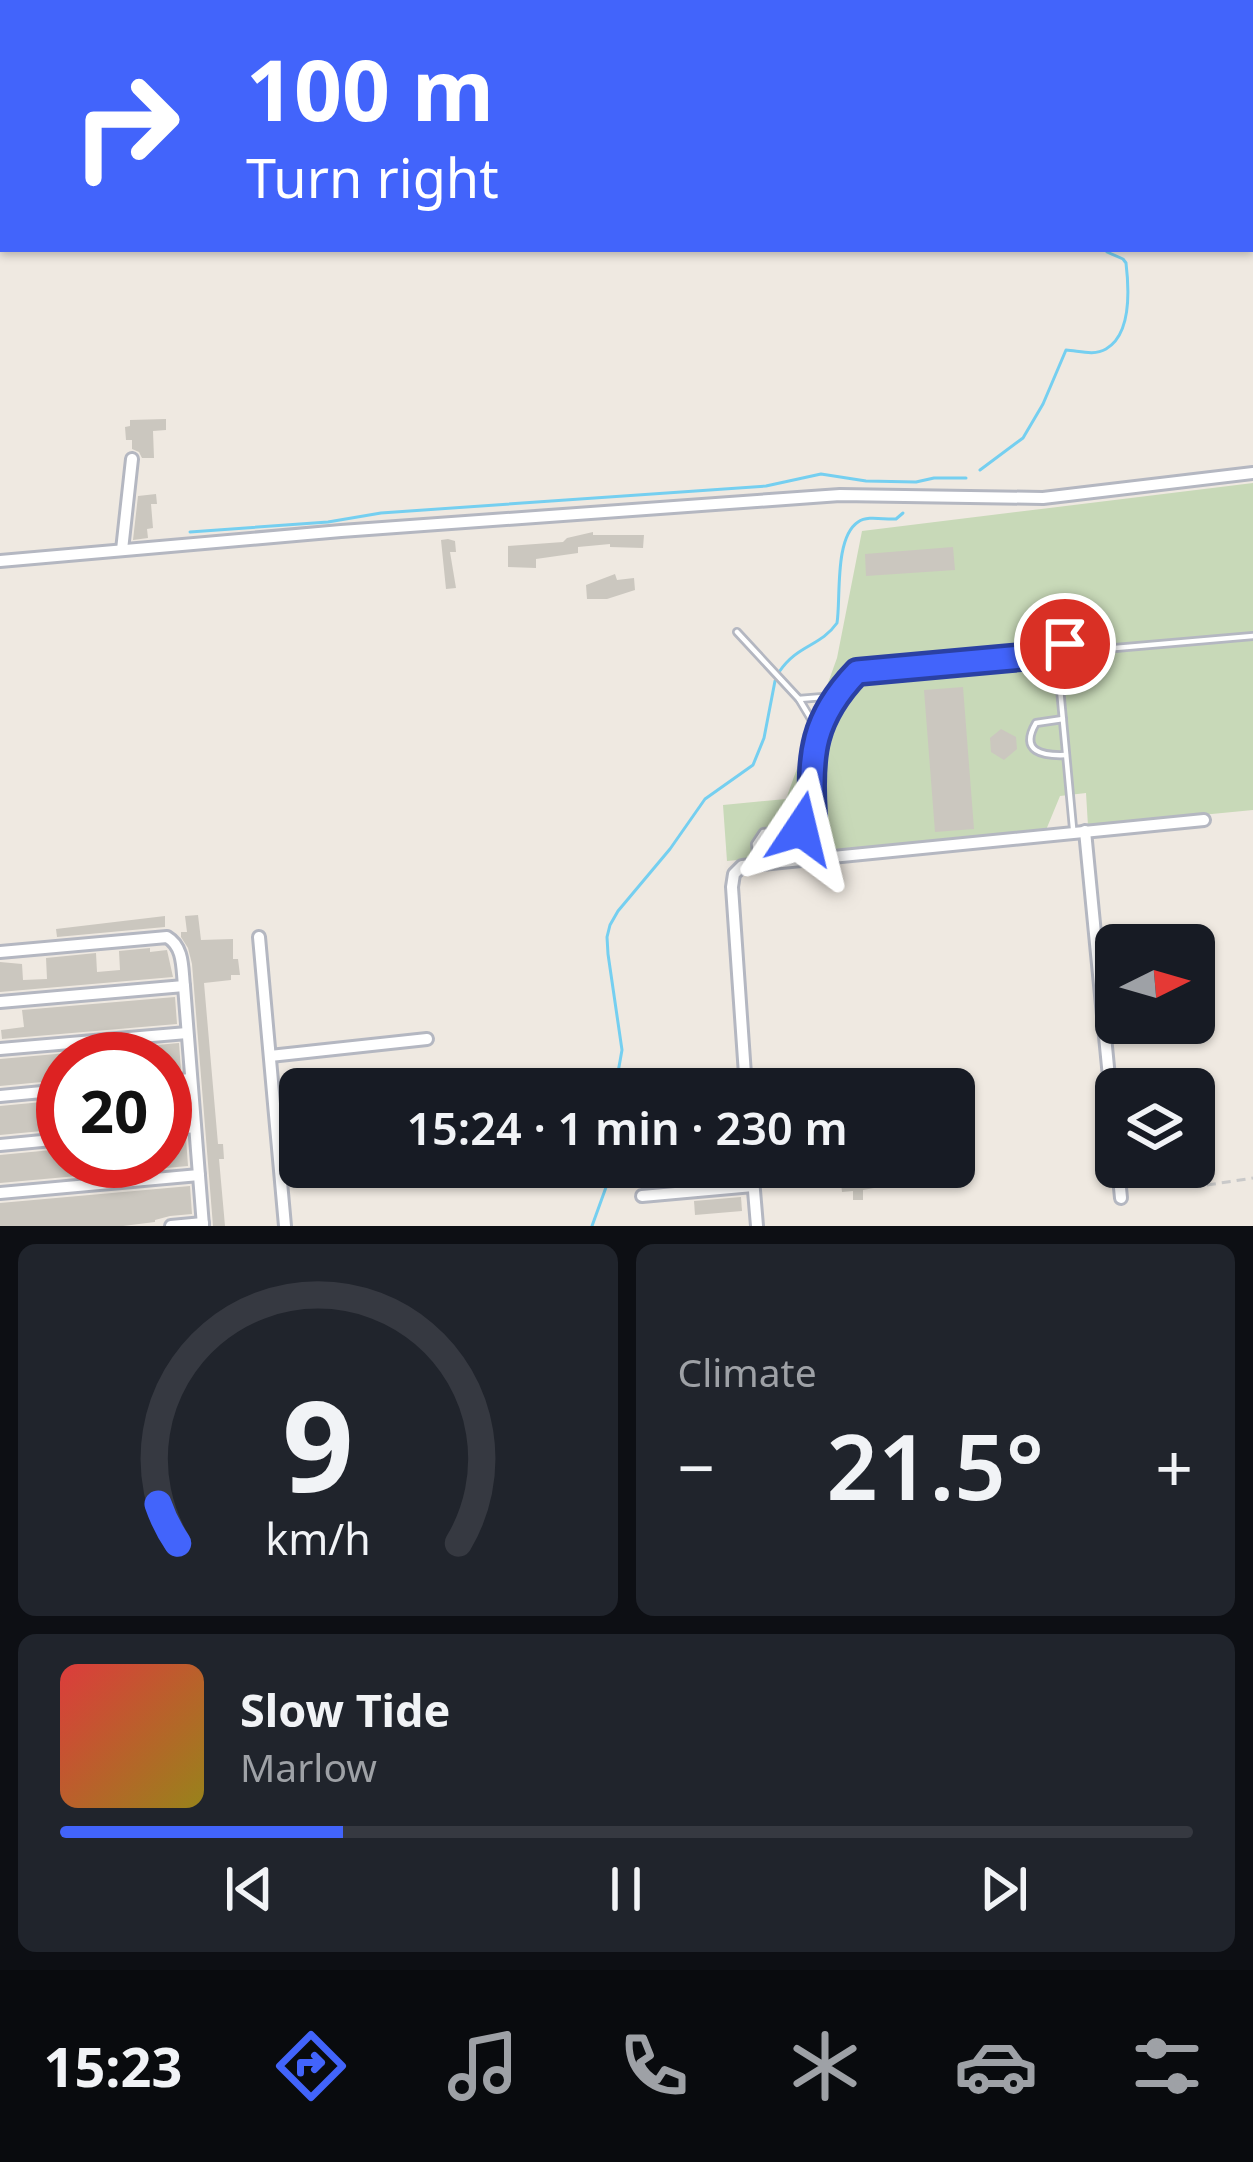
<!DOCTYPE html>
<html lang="en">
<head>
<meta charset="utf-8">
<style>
  :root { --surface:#171b24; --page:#20242c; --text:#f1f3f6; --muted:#9ea1a6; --line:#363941; --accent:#4264fb }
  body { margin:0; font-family:"Noto Sans",sans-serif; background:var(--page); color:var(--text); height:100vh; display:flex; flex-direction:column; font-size:45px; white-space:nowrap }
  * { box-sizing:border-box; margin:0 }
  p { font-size:39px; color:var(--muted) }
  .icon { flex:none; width:66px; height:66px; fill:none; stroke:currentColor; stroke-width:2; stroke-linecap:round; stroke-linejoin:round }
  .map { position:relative; height:1226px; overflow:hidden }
  .side { display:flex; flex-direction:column; gap:18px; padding:18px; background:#0d0f14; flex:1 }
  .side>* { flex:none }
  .guide { position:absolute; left:0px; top:0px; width:1254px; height:252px; box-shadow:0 3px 9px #0004; background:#4264fb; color:#fff; overflow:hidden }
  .needle { width:78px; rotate:85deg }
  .tools { position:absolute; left:1095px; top:924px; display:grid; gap:24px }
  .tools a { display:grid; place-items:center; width:120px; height:120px; border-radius:18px; background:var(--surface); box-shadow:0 3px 9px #0004; font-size:60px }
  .speed { position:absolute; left:36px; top:1032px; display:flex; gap:24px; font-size:60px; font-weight:700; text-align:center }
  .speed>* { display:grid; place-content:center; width:156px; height:156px; border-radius:50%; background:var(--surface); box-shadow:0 3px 9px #0004; line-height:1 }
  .speed .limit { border:18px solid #d22; background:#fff; color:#111 }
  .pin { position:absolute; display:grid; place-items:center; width:102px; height:102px; color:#fff; margin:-51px; border:6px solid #fff; border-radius:50%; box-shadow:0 3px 12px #0007 }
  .me { position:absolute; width:132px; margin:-66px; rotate:10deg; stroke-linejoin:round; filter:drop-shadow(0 0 9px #0008) }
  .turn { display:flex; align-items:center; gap:42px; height:252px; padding:0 48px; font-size:54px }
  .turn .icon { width:156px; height:156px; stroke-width:2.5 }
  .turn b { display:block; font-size:84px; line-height:102px }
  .big { font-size:90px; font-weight:600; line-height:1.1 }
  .side .card { flex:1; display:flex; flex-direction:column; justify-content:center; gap:18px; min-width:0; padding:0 42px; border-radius:18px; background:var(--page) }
  .side .dial { align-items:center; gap:0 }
  .dial svg { height:312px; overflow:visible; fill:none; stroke:var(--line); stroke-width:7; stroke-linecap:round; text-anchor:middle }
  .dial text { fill:var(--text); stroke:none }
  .song { display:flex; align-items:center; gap:36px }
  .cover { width:144px; height:144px; border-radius:18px; background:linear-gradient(135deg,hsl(0 70% 55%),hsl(50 70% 35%)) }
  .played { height:12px; border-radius:6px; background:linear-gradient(90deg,var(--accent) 25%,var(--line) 25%) }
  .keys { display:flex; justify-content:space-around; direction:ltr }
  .heat { display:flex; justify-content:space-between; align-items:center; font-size:66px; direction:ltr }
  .side .tiles { flex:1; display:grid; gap:18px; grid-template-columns:1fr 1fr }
  .card:last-child { grid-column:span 2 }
  .trip { position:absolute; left:279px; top:1068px; width:696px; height:120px; border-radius:18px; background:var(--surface); box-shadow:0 3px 9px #0004; font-weight:600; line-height:120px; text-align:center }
  .tabs { display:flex; height:192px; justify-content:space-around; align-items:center; background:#090b0e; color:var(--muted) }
  .tabs .icon { width:84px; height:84px }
  .tabs .active { color:var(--accent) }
  .tabs b { font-size:54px; color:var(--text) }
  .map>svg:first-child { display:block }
  .cemetery { fill:#c8d9b8 }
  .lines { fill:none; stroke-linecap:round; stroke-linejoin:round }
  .stream { stroke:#75cff0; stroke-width:3 }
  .building { fill:#cbc7bf }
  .lane-casing { stroke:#b4b7c1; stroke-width:10 }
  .street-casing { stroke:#b4b7c1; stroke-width:16 }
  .path { stroke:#c9c9c9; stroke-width:3; stroke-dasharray:9 6; stroke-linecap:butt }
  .lane { stroke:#fff; stroke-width:4.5 }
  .street { stroke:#fff; stroke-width:10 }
  .route-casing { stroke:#2b41a3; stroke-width:30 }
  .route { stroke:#4264fb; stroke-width:21 }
</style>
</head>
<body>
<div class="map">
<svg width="1253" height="1226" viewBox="0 0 1253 1226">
  <rect width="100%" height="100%" fill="#efe9e1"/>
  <path class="cemetery" d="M1253,483V810L1088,826L1086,793L1060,796L1046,830L727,861L723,805L786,799L837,658L862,531Z"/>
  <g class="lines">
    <g class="stream">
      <path d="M960,3L961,0"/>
      <path d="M980,470L1023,438L1043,404L1066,350C1080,351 1094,356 1106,349C1132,334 1129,288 1126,263L1123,259L1107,252L1106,249"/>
      <path d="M190,532L328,522L381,513L766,486L821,474L866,481L916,482L934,478H966"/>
      <path d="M779,672C798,644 820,647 837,623C841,599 834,538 858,522C868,515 884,520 896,519L903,513"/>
      <path d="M615,1089L622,1050L608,954L607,937L610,925L618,911L670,849L705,799L753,765L764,738L775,681"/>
      <path d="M592,1226L609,1179L607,1167"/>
    </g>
  </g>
  <g class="building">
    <path d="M166,419V430L153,431L154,458H142L139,452L132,449V440H126L125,427L130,426V420Z"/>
    <path d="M156,494L157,504H151L153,528L147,529L148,538L133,540L138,496Z"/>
    <path d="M593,532V535H644L643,548L610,547V544L578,547V553L536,559V568L508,567V546L563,542L567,538Z"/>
    <path d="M448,539L455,541L456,552H450L456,588L446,589L441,540Z"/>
    <path d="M953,547L955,570L866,576L865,554Z"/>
    <path d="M615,574L617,580L634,578L635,590L607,599H587L586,585Z"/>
    <path d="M963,687L974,829L935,832L924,690Z"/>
    <path d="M1001,729L1016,737L1017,749L1004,760L991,752L990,738Z"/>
    <path d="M198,915L201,940L233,939V959H238L240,975H231V980L204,983L218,1144H223L224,1159H219L225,1226H213L192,964L188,948L181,937V932H187L185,916Z"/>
    <path d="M165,916V927L57,937L56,929Z"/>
    <path d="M150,948V952L167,950L173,977L0,992V962L22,964L23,980L47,979L46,958L96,953L97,972L120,970L119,951Z"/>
    <path d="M175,997L177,1024L2,1039L1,1030L24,1027L22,1010Z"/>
    <path d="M179,1043L181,1070L169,1071L168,1059H63V1080L0,1086V1059Z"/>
    <path d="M63,1100V1129L0,1135V1106Z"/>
    <path d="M186,1138L188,1166L0,1183V1155L62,1149L63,1166L101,1162L165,1161V1140Z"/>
    <path d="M839,1167H872L874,1188L863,1190V1200H853V1191L842,1192Z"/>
    <path d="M190,1186L192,1214L170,1216L155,1220V1222L123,1226H0V1203Z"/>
    <path d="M741,1197L742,1211L695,1215L694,1201Z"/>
  </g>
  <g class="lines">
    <g class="lane-casing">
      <g id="lane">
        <path d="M737,632L799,699L817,729"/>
        <circle cx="1057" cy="654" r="13"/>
        <path d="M1069,652L1253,636"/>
        <path d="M1058,667L1073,828"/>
        <path d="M799,699L835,696"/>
        <path d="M1063,719L1036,723C1019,752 1043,756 1066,755"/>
        <path d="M757,863L755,844L763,832L801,829L812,823C814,803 809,784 810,765C813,730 834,696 857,672L1044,655"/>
      </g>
    </g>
    <g class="street-casing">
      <g id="street">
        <path d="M122,550L132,459"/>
        <path d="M0,561L341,531L840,495L1043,498L1253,473"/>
        <path d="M1085,831L1116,1149"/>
        <path d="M259,937L285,1226"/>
        <path d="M0,952L167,937C184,947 182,968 184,986L203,1226"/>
        <path d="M0,1002L184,986"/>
        <path d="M0,1049L187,1033"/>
        <path d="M270,1056L427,1039"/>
        <path d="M165,1081L191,1079"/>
        <path d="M746,1089L732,887L734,874L742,866L1204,820"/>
        <path d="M0,1096L63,1090"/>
        <path d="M165,1130L195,1127"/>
        <path d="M0,1145L63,1139"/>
        <path d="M279,1146L300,1144"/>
        <path d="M752,1167L757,1226"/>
        <path d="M1118,1167L1121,1198"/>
        <path d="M0,1193L199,1175"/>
        <path d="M642,1196L753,1186"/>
        <path d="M171,1226L203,1223"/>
      </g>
    </g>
    <path class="path" d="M1187,1167L1194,1180L1201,1186L1253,1178"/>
    <use href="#lane" class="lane"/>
    <use href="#street" class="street"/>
  </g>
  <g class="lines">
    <g class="route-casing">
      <path id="route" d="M801,829L812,823L813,815C809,754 813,718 857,672L1044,655L1047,662L1058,667L1066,663L1069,656L1065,644"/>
    </g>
    <use href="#route" class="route"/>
  </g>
</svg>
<div class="tools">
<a><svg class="needle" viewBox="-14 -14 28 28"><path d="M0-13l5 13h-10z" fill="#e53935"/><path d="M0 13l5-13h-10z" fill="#9ea1a6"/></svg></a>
<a><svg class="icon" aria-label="layers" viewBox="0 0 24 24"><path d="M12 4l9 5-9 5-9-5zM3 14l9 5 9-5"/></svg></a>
</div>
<div class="speed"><div class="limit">20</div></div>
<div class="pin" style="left:1065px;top:644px;background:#d93025"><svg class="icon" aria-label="arrive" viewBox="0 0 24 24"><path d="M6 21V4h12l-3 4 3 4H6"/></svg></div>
<svg class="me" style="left:801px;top:829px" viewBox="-20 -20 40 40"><path d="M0-17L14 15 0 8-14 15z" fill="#4264fb" stroke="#fff" stroke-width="4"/></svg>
<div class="trip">15:24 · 1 min · 230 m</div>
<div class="guide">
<div class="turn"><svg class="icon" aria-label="right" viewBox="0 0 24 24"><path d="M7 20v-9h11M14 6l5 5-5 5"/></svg><div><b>100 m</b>Turn right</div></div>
</div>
</div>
<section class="side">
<div class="tiles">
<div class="card dial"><svg viewBox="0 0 100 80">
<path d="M14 69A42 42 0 1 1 86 69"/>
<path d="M14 69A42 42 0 0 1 9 59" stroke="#4264fb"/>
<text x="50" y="56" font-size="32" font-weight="700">9</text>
<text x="50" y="72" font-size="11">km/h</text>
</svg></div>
<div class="card"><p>Climate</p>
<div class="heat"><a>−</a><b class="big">21.5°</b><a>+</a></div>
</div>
<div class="card">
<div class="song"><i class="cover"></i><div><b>Slow Tide</b><p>Marlow</p></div></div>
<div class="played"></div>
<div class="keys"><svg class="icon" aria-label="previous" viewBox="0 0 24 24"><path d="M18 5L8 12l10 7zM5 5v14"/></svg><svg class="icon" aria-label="pause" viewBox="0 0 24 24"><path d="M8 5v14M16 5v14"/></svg><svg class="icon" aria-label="next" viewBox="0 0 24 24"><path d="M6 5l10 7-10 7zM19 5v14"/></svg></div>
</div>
</div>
</section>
<nav class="tabs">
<b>15:23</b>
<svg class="icon active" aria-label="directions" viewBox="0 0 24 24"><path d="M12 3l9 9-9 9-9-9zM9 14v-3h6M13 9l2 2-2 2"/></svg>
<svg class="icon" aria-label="music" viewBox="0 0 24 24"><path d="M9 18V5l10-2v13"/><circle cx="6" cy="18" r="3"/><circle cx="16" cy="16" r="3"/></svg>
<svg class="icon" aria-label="phone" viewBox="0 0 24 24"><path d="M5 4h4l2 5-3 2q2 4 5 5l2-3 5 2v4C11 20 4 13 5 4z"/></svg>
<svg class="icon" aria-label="climate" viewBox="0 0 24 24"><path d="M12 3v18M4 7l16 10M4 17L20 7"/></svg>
<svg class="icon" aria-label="car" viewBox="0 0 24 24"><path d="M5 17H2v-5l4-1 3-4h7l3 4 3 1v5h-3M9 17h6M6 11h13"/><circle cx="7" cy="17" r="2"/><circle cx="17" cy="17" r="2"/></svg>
<svg class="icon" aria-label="filters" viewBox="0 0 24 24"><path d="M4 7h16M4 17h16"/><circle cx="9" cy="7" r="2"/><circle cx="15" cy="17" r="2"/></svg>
</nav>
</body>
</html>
